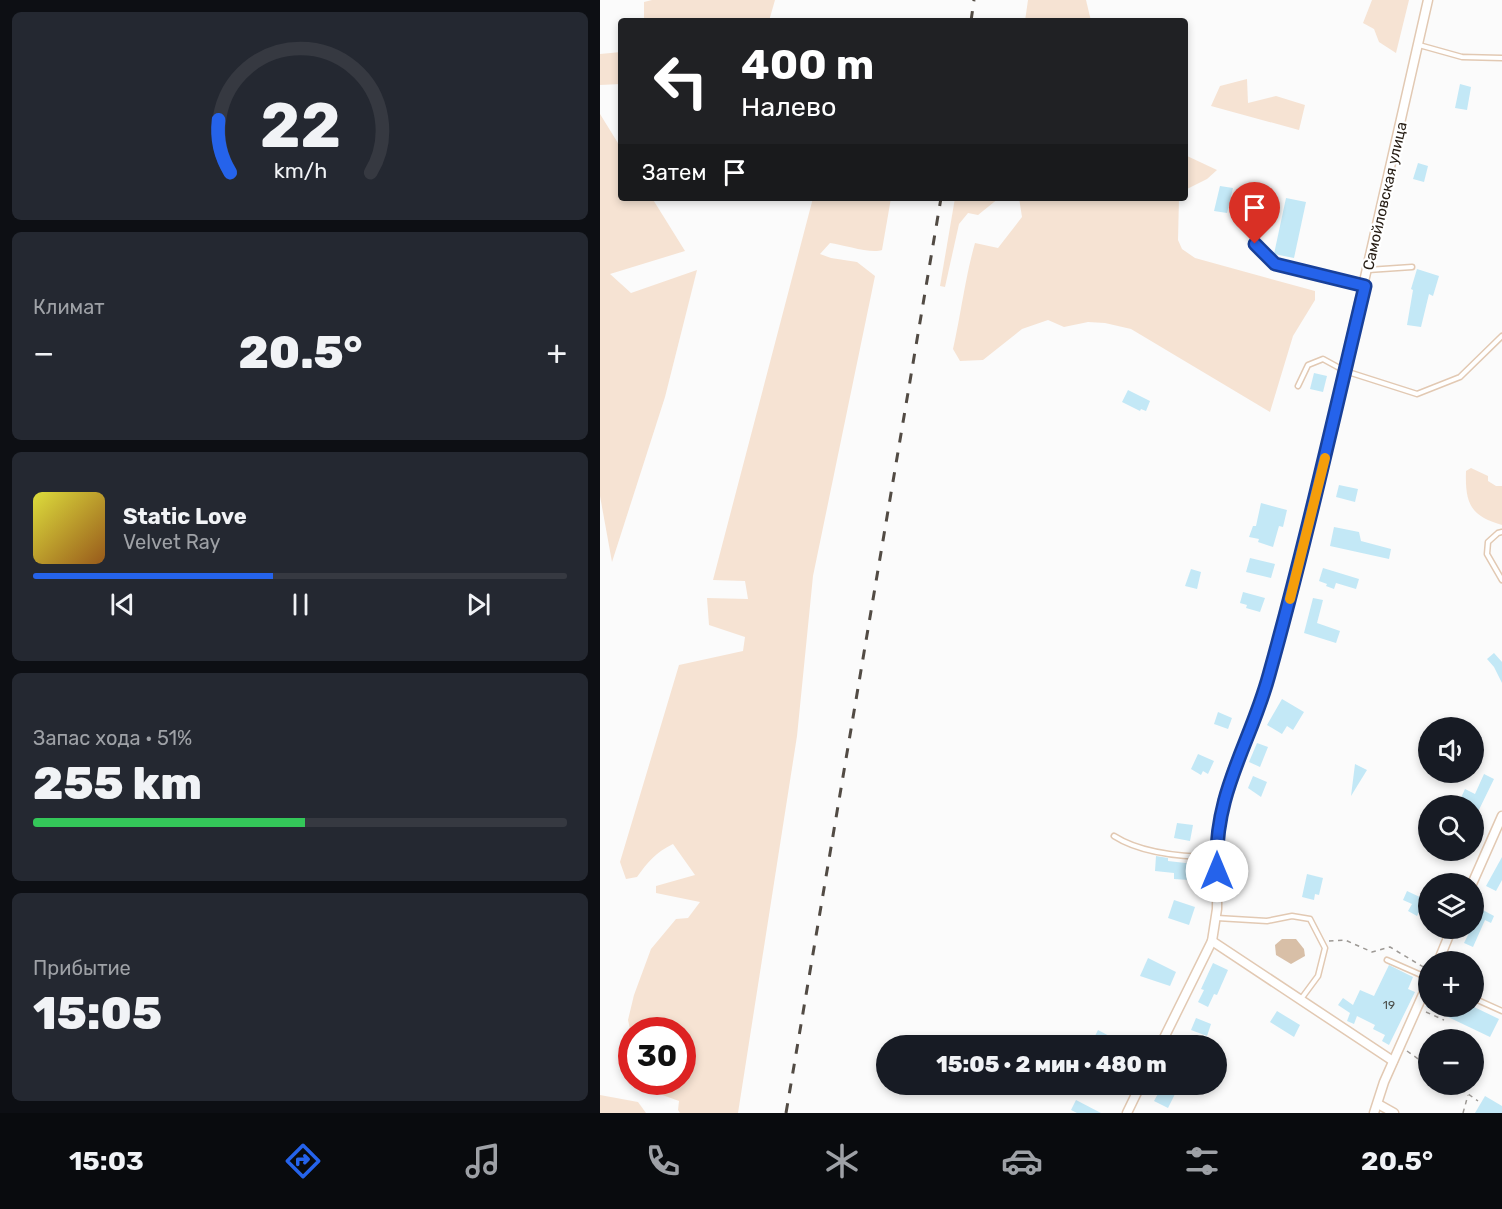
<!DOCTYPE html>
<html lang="ru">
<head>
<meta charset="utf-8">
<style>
  :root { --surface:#171b24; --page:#242831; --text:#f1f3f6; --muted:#9ea1a6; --line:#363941; --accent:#2563eb }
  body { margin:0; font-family:Rubik,sans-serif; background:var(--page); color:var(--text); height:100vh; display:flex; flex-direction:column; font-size:22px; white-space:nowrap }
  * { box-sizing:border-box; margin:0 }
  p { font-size:20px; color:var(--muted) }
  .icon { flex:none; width:33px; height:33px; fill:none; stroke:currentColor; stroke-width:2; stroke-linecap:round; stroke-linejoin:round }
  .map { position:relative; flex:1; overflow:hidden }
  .sheet { display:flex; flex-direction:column; gap:12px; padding:12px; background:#0d0f14; width:600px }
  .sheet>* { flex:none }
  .guide { position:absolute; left:18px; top:18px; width:570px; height:183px; border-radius:6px; box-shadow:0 3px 9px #0003; background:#202124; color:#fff; overflow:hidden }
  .tools { position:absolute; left:818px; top:717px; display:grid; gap:12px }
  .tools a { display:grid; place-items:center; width:66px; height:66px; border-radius:50%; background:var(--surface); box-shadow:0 3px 9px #0003; font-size:30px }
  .speed { position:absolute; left:18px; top:1017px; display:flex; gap:12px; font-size:30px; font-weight:700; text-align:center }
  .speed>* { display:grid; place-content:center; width:78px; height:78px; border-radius:50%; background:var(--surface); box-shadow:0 3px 9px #0003; line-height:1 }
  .speed .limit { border:9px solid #d22; background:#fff; color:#111 }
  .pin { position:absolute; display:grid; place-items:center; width:51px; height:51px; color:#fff; margin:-62px -26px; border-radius:50% 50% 50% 0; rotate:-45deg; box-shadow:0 0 6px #0007 }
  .pin .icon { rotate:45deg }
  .me { position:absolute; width:66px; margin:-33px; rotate:0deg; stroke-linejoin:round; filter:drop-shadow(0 0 4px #0008) }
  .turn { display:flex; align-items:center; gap:21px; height:126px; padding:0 24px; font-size:27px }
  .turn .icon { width:78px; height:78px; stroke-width:2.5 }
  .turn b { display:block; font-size:42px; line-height:51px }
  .then { display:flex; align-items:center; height:57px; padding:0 24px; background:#0003; gap:12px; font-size:22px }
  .big { font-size:45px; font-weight:800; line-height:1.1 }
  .sheet .tile { flex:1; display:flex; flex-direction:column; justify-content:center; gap:9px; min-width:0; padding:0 21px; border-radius:9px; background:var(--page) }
  .sheet .dial { align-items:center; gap:0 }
  .dial svg { height:156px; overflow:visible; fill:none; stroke:var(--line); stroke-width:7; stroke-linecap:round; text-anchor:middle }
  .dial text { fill:var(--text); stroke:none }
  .song { display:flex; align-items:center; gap:18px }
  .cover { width:72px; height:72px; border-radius:9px; background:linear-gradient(135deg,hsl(60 70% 55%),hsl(30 70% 35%)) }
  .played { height:6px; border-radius:3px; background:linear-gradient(90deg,var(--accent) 45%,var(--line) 45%) }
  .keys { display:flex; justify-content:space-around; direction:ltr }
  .heat { display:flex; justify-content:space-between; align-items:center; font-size:33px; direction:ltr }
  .charge { height:9px; border-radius:4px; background:linear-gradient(90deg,#34c759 51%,var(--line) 0) }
  .trip { position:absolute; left:276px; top:1035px; width:351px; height:60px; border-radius:30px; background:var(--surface); box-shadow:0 3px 9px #0003; font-weight:800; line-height:60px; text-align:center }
  .tabs { display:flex; height:96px; justify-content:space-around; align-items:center; background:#090b0e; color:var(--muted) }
  .tabs .icon { width:42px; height:42px }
  .tabs .selected { color:var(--accent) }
  .tabs b { font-size:27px; color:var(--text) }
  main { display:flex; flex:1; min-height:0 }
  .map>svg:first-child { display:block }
  .green { fill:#f6e3d3 }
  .water { fill:#d8bfa7 }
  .building { fill:#c3e8f6 }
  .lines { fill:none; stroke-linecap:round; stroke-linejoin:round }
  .service-casing { stroke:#e2c9b3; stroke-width:7 }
  .minor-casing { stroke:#e2c9b3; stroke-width:11 }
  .path { stroke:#9d9995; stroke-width:1.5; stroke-dasharray:4.5 4.5; stroke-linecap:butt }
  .service { stroke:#fff; stroke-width:4 }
  .minor { stroke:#fff; stroke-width:8 }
  .rail { stroke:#524b44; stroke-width:3; stroke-dasharray:10 10; stroke-linecap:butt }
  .route-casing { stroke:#184099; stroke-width:15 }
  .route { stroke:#2563eb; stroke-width:10 }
  .slow { stroke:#f59e0b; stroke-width:10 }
  .labels { text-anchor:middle; stroke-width:4.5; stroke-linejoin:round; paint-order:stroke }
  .number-label { font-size:12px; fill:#4d504c }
  .street-label { font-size:15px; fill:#261d14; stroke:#fff }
</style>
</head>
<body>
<main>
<section class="sheet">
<div class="tile dial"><svg viewBox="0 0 100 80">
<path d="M14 69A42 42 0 1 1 86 69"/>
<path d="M14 69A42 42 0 0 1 8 42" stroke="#2563eb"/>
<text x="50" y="56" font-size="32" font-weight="700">22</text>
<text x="50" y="72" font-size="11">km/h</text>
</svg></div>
<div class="tile"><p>Климат</p>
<div class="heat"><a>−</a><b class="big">20.5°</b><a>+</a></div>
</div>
<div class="tile">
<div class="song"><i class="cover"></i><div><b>Static Love</b><p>Velvet Ray</p></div></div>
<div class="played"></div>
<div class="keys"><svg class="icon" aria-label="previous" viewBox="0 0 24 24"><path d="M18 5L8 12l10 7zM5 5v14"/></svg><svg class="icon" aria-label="pause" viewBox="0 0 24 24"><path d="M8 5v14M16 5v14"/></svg><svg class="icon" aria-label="next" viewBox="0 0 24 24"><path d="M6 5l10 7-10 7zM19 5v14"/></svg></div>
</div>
<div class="tile"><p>Запас хода · 51%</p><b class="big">255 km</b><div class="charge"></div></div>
<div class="tile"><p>Прибытие</p><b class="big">15:05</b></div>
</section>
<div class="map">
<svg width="902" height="1113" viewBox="0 0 902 1113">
  <rect width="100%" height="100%" fill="#fbfbfb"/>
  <g class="green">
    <path d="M52,0H175L169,21H44V2Z"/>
    <path d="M428,0H486L491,21H425Z"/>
    <path d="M772,0H809L796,53L779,42L774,29L763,23Z"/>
    <path d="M21,52V84L0,85V54Z"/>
    <path d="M647,79L648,103L676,96L705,105L699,130L611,106L620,86Z"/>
    <path d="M0,114L21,148V198H52L85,251L10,274L31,293L97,270L65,397L12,562L0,496Z"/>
    <path d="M585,155L617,170L607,179L587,189L585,187Z"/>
    <path d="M213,198H291L282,250C271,254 244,245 230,243L220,254L231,258L257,262L275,276L213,576L197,736L138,1113H80L78,1110L79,1101L35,1085L45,1082H82V1030H32L31,1034L28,1020L34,995L51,949L76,919L88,918L100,902L56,893V886L95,875L73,844C56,852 47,863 37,877L26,879L20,862L79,665L143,651L145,637L109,625L107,598L148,599L145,581L113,580Z"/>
    <path d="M355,198H399L378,215L368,213L359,224L345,287L340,286Z"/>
    <path d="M419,198H579L578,240L582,249L595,258L715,291V300L693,336L670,412L531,329L505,323L488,322L464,327L448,320L422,329L383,360L360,361L353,349C361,314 365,278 375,243L398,248L422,217Z"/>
    <path d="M871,468L888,476V481L896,486H902V525C870,516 865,503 866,471Z"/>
    <path d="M0,1095L38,1102L46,1113H0Z"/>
  </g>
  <path class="water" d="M682,939H696L704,949L705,956L691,964L676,955L675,945Z"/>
  <g class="building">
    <path d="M860,84L871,87L867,110L855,108Z"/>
    <path d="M818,163L828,166L824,182L813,179Z"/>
    <path d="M620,186L633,188L627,213L614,211Z"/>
    <path d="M686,198L706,202L694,258L674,254Z"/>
    <path d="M817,269L839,276L833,296L829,294L821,327L807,325L813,290L811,289Z"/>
    <path d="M714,373L727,376L723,392L710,389Z"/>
    <path d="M528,390L550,401L546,411L541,409L540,411L522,402Z"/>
    <path d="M739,485L758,489L755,502L736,497Z"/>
    <path d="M661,503L687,510L683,527L679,526L673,547L658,542L659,539L649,537L653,526H656Z"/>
    <path d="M734,527L759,532L761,541L791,549L789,559L730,546Z"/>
    <path d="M650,558L675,564L671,578L646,572Z"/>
    <path d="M723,568L759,579L756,589L736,583L734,589L726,586L727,584L719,581Z"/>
    <path d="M591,569L601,572L597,589L585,586Z"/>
    <path d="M643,592L665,598L660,612L646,608L647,605L640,603Z"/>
    <path d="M713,598L723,600L717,623L740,631L736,643L704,633Z"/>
    <path d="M894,653L902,662V683L894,667L887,659Z"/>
    <path d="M682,699L704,712L693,730L687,726L682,734L667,725Z"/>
    <path d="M618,712L632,718L628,729L614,724Z"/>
    <path d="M657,743L668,747L660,767L649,762Z"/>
    <path d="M598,754L614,761L608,774L603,771L601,775L591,769Z"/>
    <path d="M755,764L767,770L751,796Z"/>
    <path d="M884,774L894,779L873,822V806L859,802L865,789L875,794Z"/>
    <path d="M653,776L667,782L661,797L648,788Z"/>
    <path d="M577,823L593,825L590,841L574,838Z"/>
    <path d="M556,856L568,858V861L594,864L592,877H590L589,880L574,879V873L555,871Z"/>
    <path d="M902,857V880L896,891L886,886Z"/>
    <path d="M707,874L723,878L719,895L715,894L714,900L702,897Z"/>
    <path d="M807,891L822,898L820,902L823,904L817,916L808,911L812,904L803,900Z"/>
    <path d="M574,900L595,907L589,925L568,918Z"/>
    <path d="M881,909L894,916L891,923L885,920L873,947L864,943Z"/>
    <path d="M548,958L576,972L570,986L540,976Z"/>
    <path d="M613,963L628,970L617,995L614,994L608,1007L598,1002L604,990L601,989Z"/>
    <path d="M789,965L813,977L808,989L815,992L789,1045L782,1041L785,1035L773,1029L775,1025L757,1016L754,1024L747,1021L750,1013L738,1005L743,998L753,1005L760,990L774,996Z"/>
    <path d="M825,1006H872L899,1019L890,1037Z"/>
    <path d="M677,1011L700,1025L694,1037L670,1022Z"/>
    <path d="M596,1018L611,1024L607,1036L591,1030Z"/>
    <path d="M498,1030L515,1039L512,1046H504L493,1040Z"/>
    <path d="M570,1084H580L568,1108L554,1101L560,1090L566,1093Z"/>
    <path d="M885,1096L902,1106V1113H875Z"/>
    <path d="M476,1100L501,1113H477L471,1110Z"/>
  </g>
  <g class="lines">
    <g class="service-casing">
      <g id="service">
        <path d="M819,45L862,57L902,58"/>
        <path d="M663,201L655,244L675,264L764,286"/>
        <path d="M768,270L812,267"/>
        <path d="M698,386L708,365L723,359L745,371L817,394L860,377L902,336"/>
        <path d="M902,532L898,533L888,542L887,554L902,580"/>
        <path d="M514,836C542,854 583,857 616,857"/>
        <path d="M617,918L667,921L692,916L710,919L725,948L718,976L701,999"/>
        <path d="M787,960L828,978"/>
        <path d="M873,998L902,1011"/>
      </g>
    </g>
    <g class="minor-casing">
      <g id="minor">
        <path d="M872,884L902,816"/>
        <path d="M612,941L793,1061"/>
        <path d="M838,962L852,928"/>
        <path d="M560,1046L612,941L617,909L618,829L623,800L633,769L663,696L698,572L828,0"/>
        <path d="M778,1104L794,1113"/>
        <path d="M527,1113L541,1084"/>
        <path d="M774,1113L784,1082L828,983"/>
      </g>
    </g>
    <g class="path">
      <path d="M729,941L745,940L772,952L790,947L825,968"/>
      <path d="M826,1012L844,1020"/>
      <path d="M807,1051L828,1066"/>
      <path d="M854,1084L878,1101"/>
      <path d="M863,1113L868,1095"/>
    </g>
    <use href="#service" class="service"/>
    <use href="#minor" class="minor"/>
    <g class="rail">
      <path d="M371,21L374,0"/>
      <path d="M186,1113L341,198"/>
    </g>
  </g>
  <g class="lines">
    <g class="route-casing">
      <path id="route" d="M617,871C613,793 650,745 669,675C705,546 734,416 765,286L675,264L655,244"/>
    </g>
    <use href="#route" class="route"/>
    <path class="slow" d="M690,599L725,458"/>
  </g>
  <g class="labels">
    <g class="number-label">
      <text x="789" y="1009">19</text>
    </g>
    <g class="street-label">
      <text transform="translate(785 196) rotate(-77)" y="5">Самойловская улица</text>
    </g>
  </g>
</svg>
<div class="tools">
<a><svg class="icon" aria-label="sound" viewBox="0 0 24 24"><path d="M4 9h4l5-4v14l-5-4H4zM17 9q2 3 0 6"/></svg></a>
<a><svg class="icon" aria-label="search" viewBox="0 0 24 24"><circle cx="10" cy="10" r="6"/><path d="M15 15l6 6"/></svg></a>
<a><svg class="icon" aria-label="layers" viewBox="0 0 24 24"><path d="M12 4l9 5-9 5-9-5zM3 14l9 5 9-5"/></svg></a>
<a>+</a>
<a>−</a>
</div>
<div class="speed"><div class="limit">30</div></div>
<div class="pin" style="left:655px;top:244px;background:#d93025"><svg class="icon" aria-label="arrive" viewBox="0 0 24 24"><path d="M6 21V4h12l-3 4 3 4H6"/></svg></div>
<svg class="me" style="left:617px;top:871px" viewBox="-20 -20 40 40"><circle r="19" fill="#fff"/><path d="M0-13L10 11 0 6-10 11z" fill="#2563eb"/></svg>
<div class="trip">15:05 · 2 мин · 480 m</div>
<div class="guide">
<div class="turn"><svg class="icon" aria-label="left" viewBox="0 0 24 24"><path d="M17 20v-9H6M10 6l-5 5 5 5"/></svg><div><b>400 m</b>Налево</div></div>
<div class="then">Затем<svg class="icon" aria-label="arrive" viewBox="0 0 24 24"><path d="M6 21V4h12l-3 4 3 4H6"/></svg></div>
</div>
</div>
</main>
<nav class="tabs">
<b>15:03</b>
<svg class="icon selected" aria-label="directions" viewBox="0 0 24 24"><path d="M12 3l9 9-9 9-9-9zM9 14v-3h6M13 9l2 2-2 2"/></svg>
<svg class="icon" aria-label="music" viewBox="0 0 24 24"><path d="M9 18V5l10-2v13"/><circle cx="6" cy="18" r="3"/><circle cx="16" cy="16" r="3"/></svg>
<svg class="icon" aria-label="phone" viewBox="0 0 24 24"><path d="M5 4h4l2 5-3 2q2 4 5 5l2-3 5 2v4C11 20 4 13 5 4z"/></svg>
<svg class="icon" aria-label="climate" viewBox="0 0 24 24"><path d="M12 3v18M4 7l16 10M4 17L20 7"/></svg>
<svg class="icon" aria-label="car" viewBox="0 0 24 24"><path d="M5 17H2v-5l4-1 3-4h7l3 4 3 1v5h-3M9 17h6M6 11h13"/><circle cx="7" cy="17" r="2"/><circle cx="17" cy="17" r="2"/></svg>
<svg class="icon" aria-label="filters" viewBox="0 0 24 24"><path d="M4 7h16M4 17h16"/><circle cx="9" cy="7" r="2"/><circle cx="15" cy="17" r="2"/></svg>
<b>20.5°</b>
</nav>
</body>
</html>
